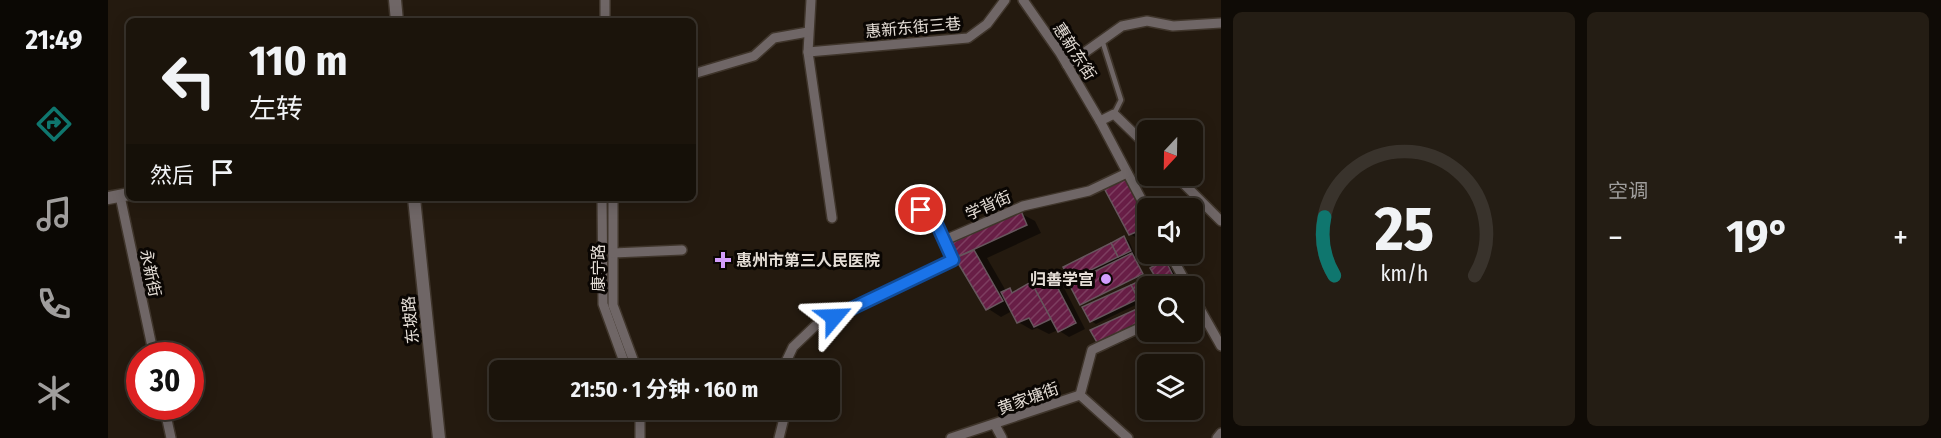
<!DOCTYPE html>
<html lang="zh">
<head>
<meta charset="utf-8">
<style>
  :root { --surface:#1b140b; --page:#241d14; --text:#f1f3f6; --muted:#a09e9d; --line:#39332c; --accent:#0f766e }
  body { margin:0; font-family:"Fira Sans Condensed","Noto Sans SC",sans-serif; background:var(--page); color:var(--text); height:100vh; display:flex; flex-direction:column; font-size:22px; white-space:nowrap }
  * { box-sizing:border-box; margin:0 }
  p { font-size:20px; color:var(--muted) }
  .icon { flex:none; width:33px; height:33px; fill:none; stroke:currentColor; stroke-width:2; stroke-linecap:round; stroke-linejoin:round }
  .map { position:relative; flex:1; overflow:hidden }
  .details { display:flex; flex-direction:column; gap:12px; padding:12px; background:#0f0b06; width:720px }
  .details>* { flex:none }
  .banner { position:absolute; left:18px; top:18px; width:570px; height:183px; border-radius:9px; box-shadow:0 3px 15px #0003,0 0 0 2px var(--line); background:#1b140b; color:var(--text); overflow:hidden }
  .needle { width:39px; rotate:202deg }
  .controls { position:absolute; left:1029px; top:120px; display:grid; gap:12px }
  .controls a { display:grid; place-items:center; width:66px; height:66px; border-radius:9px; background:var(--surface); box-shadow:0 3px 15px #0003,0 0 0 2px var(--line); font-size:30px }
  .speed { position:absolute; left:18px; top:342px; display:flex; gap:12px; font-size:30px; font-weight:700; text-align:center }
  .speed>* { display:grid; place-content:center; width:78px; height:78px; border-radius:50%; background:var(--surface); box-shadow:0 3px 15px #0003,0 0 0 2px var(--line); line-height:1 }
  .speed .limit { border:9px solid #d22; background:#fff; color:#111 }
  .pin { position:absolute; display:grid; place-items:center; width:51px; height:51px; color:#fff; margin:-26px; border:3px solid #fff; border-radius:50%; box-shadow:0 2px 6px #0007 }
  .me { position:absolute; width:66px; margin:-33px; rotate:64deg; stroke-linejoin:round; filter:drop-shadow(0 0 4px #0008) }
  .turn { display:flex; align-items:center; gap:21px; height:126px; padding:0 24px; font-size:27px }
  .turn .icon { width:78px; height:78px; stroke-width:2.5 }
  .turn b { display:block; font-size:42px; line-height:51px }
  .then { display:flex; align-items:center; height:57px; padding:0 24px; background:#0003; gap:12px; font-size:22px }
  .big { font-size:45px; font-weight:700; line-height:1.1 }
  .details .tile { flex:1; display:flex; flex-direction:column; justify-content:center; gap:9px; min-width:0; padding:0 21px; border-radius:9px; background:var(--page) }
  .details .dial { align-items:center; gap:0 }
  .dial svg { height:156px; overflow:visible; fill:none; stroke:var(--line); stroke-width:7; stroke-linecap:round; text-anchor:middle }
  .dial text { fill:var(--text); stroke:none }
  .heat { display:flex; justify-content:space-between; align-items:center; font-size:33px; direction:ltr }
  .details .tiles { flex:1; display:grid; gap:12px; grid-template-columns:repeat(2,1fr) }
  .trip { position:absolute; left:381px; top:360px; width:351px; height:60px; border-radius:9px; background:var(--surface); box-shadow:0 3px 15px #0003,0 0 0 2px var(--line); font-weight:700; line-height:60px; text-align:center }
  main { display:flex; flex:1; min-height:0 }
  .menu { display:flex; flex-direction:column; width:108px; justify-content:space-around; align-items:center; background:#0b0804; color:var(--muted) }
  .menu .icon { width:42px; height:42px }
  .menu .current { color:var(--accent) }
  .menu b { font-size:27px; color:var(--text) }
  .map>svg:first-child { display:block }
  .shadow { fill:#0007 }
  .building { fill:url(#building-hatch); stroke:#67565d; stroke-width:1.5 }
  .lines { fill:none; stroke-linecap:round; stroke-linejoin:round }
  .service-casing { stroke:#3f352b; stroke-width:8 }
  .minor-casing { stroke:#3f352b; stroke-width:12 }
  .tertiary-casing { stroke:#3f352b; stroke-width:15 }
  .service { stroke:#6f6666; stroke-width:4.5 }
  .minor { stroke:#6f6666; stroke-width:9 }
  .tertiary { stroke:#6f6666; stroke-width:12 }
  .route-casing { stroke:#114b97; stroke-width:15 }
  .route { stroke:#1a73e8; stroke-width:10 }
  .poi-dot { fill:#d29dfd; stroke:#0a0603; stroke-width:2 }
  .labels { text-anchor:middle; stroke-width:6; stroke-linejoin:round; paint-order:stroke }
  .street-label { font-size:16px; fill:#e5ded7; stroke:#0a0603 }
  .poi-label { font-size:16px; font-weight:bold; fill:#e5ded7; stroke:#0a0603; text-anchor:start }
</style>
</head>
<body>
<main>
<nav class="menu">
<b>21:49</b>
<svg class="icon current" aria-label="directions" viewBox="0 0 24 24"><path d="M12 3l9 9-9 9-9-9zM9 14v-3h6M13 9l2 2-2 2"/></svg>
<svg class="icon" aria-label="music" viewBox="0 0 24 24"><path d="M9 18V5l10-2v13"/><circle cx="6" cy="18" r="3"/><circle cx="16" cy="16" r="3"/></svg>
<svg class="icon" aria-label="phone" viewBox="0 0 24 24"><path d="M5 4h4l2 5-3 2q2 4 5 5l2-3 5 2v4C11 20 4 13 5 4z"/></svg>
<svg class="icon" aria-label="climate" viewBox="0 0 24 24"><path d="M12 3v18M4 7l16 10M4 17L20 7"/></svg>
</nav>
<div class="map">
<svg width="1113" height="438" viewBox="0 0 1113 438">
  <defs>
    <pattern id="building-hatch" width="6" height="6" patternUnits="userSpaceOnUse" patternTransform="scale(1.5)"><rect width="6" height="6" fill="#681e46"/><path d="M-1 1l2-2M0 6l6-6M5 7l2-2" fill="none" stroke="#7d3e60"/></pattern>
  </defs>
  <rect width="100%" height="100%" fill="#241a0f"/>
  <g class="shadow">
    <path d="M1040,208V236L1032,240L1022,234Z"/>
    <path d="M912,213L927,221L933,233L879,258L898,291L902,290L908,293L942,274L952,280L977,329L961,337L950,330L941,334L929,328L924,330L910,322L904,311L893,317L879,308L848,258L843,244Z"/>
    <path d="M1016,238L1021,241L1035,275L973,304L968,282L963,279Z"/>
    <path d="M1057,261L1063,265L1074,286H1048L1045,281L1050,279Z"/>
    <path d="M1037,279L1044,286H1040V299L988,324L983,321Z"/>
    <path d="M1040,305V331L1001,349L991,343Z"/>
  </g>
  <g class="building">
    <path d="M1017,177L1040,219V227L1021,235L996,188Z"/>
    <path d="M913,211L919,225L847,258L841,244Z"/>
    <path d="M1016,236L1023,251L1010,257L1003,243Z"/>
    <path d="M1003,243L1010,257L962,280L955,267Z"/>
    <path d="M866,250L895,301L878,310L847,258Z"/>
    <path d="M1024,253L1035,274L972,305L961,284Z"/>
    <path d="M1057,259L1070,286H1046L1043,281L1048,278L1042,268Z"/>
    <path d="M942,273L968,323L950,332L923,282Z"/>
    <path d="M1037,278L1041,286L1040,295L1030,299L1023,285Z"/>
    <path d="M923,282L943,319L926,327L921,318L909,323L893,292L902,288L904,293Z"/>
    <path d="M1023,285L1030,299L982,322L974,307Z"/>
    <path d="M1040,304V321L990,344L982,330Z"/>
  </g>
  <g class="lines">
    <g class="service-casing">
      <path id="service" d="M994,40L1013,100L1006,114"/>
    </g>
    <g class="minor-casing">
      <g id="minor">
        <path d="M703,0L700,52L724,218"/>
        <path d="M915,0L952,53L992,121"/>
        <path d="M497,21V0"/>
        <path d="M700,52L860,38L879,24L897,0"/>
        <path d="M959,65L1014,26L1039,21L1065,26L1113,23"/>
        <path d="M585,74L646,56L666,38L700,32"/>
        <path d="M1040,147L1006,114L992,121L1040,212"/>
        <path d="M1068,176L1113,221"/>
        <path d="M12,196L46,356"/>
        <path d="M494,198L495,304L519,370"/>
        <path d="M505,198V305L529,370"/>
        <path d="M813,210L826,218L837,240"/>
        <path d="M505,253L574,250"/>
        <path d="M1062,254L1080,286"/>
        <path d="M1084,295L1113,346"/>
        <path d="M674,370L685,347L707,326L845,260L837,240L915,206L981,191L1019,173"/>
        <path d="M972,395L984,350L1040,324"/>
        <path d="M972,395L1020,438"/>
        <path d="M56,406L63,438"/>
        <path d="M887,425L894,438"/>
        <path d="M532,438V410"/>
        <path d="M671,438L678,410"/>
        <path d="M843,438L972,395"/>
        <path d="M1109,438L1113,433"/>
      </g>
    </g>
    <g class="tertiary-casing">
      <g id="tertiary">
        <path d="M287,0L289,21"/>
        <path d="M0,198L21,194"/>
        <path d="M306,198L331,438"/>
      </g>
    </g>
    <use href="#service" class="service"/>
    <use href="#minor" class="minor"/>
    <use href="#tertiary" class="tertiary"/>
  </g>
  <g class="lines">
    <g class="route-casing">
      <path id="route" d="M726,317L845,260L826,218L813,210"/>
    </g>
    <use href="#route" class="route"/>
  </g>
  <g class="poi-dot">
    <path d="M612 251h6v6h6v6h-6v6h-6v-6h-6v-6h6z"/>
    <circle cx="998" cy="279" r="6"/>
  </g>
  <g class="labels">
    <g class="street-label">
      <text transform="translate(805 27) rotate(-5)" y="6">惠新东街三巷</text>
      <text transform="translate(967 51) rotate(57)" y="6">惠新东街</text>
      <text transform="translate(880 205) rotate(-24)" y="6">学背街</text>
      <text transform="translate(490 268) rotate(-90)" y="6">康宁路</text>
      <text transform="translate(43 273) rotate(78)" y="6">永新街</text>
      <text transform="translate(302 320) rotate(-96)" y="6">东坡路</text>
      <text transform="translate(920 398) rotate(-20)" y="6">黄家塘街</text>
    </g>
    <g class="poi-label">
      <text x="628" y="266">惠州市第三人民医院</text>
      <text x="986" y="285" text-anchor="end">归善学宫</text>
    </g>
  </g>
</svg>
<div class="controls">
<a><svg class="needle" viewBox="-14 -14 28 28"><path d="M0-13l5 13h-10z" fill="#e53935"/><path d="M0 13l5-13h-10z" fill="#a09e9d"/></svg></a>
<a><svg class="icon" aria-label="sound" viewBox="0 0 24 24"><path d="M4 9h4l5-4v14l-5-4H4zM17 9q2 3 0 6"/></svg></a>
<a><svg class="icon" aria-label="search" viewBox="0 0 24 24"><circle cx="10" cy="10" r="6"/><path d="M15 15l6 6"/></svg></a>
<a><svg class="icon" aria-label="layers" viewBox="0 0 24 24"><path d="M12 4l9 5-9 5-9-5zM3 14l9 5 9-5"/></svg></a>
</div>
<div class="speed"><div class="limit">30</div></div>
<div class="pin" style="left:813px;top:210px;background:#d93025"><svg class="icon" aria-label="arrive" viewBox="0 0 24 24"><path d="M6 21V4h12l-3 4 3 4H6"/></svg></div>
<svg class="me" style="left:726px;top:317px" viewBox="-20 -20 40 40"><path d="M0-17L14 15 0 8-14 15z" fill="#1a73e8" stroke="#fff" stroke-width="4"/></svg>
<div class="trip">21:50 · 1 分钟 · 160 m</div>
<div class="banner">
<div class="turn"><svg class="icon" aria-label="left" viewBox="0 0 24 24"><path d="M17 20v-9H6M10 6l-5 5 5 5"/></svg><div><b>110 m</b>左转</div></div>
<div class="then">然后<svg class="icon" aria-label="arrive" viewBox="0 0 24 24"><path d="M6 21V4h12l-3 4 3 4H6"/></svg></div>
</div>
</div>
<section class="details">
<div class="tiles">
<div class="tile dial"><svg viewBox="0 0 100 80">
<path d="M14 69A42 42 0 1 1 86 69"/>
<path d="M14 69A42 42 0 0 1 9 39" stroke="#0f766e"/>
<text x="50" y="56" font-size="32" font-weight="700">25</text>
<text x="50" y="72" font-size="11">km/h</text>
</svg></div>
<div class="tile"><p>空调</p>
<div class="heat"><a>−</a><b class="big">19°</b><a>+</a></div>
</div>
</div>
</section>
</main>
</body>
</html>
